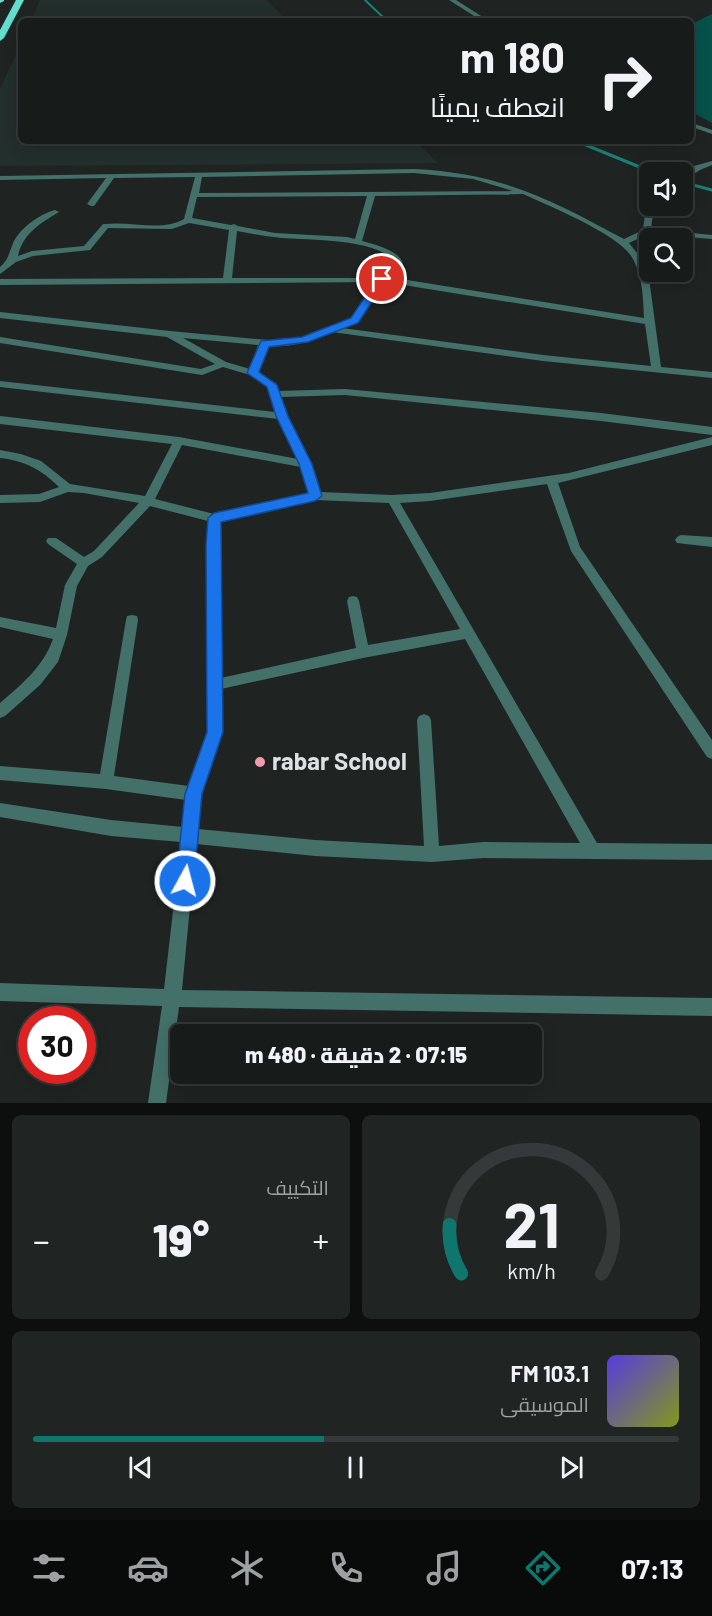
<!DOCTYPE html>
<html lang="ar">
<head>
<meta charset="utf-8">
<style>
  :root { --surface:#171b1a; --page:#202423; --text:#f1f3f6; --muted:#9ea1a2; --line:#363939; --accent:#0f766e }
  body { margin:0; font-family:Barlow,Cairo,sans-serif; background:var(--page); color:var(--text); direction:rtl; height:100vh; display:flex; flex-direction:column; font-size:22px; white-space:nowrap }
  * { box-sizing:border-box; margin:0 }
  p { font-size:20px; color:var(--muted) }
  .icon { flex:none; width:33px; height:33px; fill:none; stroke:currentColor; stroke-width:2; stroke-linecap:round; stroke-linejoin:round }
  .map { position:relative; height:1103px; overflow:hidden; direction:ltr }
  .drawer { display:flex; flex-direction:column; gap:12px; padding:12px; background:#0d0f0e; flex:1 }
  .drawer>* { flex:none }
  .banner { position:absolute; left:18px; top:18px; width:676px; height:126px; border-radius:9px; box-shadow:0 3px 15px #0003,0 0 0 2px var(--line); direction:rtl; background:#171b1a; color:var(--text); overflow:hidden }
  .fabs { position:absolute; left:639px; top:162px; display:grid; gap:12px }
  .fabs a { display:grid; place-items:center; width:54px; height:54px; border-radius:9px; background:var(--surface); box-shadow:0 3px 15px #0003,0 0 0 2px var(--line); font-size:30px }
  .speed { position:absolute; left:18px; top:1006px; display:flex; gap:12px; font-size:30px; font-weight:700; text-align:center }
  .speed>* { display:grid; place-content:center; width:78px; height:78px; border-radius:50%; background:var(--surface); box-shadow:0 3px 15px #0003,0 0 0 2px var(--line); line-height:1 }
  .speed .limit { border:9px solid #d22; background:#fff; color:#111 }
  .pin { position:absolute; display:grid; place-items:center; width:51px; height:51px; color:#fff; margin:-26px; border:3px solid #fff; border-radius:50%; box-shadow:0 2px 6px #0007 }
  .me { position:absolute; width:66px; margin:-33px; rotate:7deg; stroke-linejoin:round; filter:drop-shadow(0 0 4px #0008) }
  .turn { display:flex; align-items:center; gap:21px; height:126px; padding:0 30px; font-size:27px }
  .turn .icon { width:78px; height:78px; stroke-width:2.5 }
  .turn b { display:block; font-size:42px; line-height:51px }
  .big { font-size:45px; font-weight:800; line-height:1.1 }
  .drawer .card { flex:1; display:flex; flex-direction:column; justify-content:center; gap:9px; min-width:0; padding:0 21px; border-radius:9px; background:var(--page) }
  .drawer .dial { align-items:center; gap:0 }
  .dial svg { height:156px; overflow:visible; fill:none; stroke:var(--line); stroke-width:7; stroke-linecap:round; text-anchor:middle }
  .dial text { fill:var(--text); stroke:none }
  .song { display:flex; align-items:center; gap:18px }
  .cover { width:72px; height:72px; border-radius:9px; background:linear-gradient(135deg,hsl(250 70% 55%),hsl(70 70% 35%)) }
  .played { height:6px; border-radius:3px; background:linear-gradient(90deg,var(--accent) 45%,var(--line) 45%) }
  .keys { display:flex; justify-content:space-around; direction:ltr }
  .heat { display:flex; justify-content:space-between; align-items:center; font-size:33px; direction:ltr }
  .drawer .tiles { flex:1; display:grid; gap:12px; grid-template-columns:1fr 1fr }
  .card:last-child { grid-column:span 2 }
  .trip { position:absolute; left:170px; top:1024px; width:372px; height:60px; border-radius:9px; background:var(--surface); box-shadow:0 3px 15px #0003,0 0 0 2px var(--line); font-weight:800; line-height:60px; text-align:center; direction:rtl }
  .tabs { display:flex; height:96px; justify-content:space-around; align-items:center; background:#090b0a; color:var(--muted) }
  .tabs .icon { width:42px; height:42px }
  .tabs .selected { color:var(--accent) }
  .tabs b { font-size:27px; color:var(--text) }
  .map>svg:first-child { display:block }
  .built { fill:#232f2d }
  .green { fill:#06524b }
  .lines { fill:none; stroke-linecap:round; stroke-linejoin:round }
  .stream-far1 { stroke:#1b8177; stroke-width:2 }
  .stream { stroke:#1b8177; stroke-width:3 }
  .street { fill:#44706a; fill-rule:evenodd }
  .highway { fill:#63ddce; fill-rule:evenodd }
  .route { fill:#1a73e8; stroke:#114b97; stroke-width:1.5 }
  .poi-dot { fill:#f29aae; stroke:#1f2423; stroke-width:2 }
  .labels { text-anchor:middle; stroke-width:6; stroke-linejoin:round; paint-order:stroke }
  .near-poi-label { font-size:24px; font-weight:bold; fill:#dee1e1; stroke:#1f2423; text-anchor:start }
</style>
</head>
<body>
<div class="map">
<svg width="712" height="1103" viewBox="0 0 712 1103">
  <rect width="100%" height="100%" fill="#1f2423"/>
  <g class="built">
    <path d="M40,0H266L288,21H31Z"/>
    <path d="M21,43V141H415L438,163L0,166V89Z"/>
  </g>
  <path class="green" d="M712,14V123L692,112V24Z"/>
  <g class="lines">
    <path class="stream-far1" d="M365,0L387,21"/>
    <g class="stream">
      <path d="M576,141L652,172"/>
      <path d="M682,182L712,190"/>
    </g>
    <g class="street">
      <path d="M449,0H456L489,21H482Z"/>
      <path d="M692,123L712,130V134L692,127Z"/>
      <path d="M712,161V165L700,170L682,181V175L694,166Z"/>
      <path d="M414,169C500,173 550,199 624,239L643,230L646,206L650,204V206H654L651,229L712,235V239L648,234L629,243L642,259L649,278L661,367L712,372V378L543,361L332,332C311,341 291,348 268,346L258,372L276,383L279,391L345,389L601,413L712,427V435L601,421L345,395L281,397L287,416L311,464L320,492L392,495L430,493L569,473L712,437V445L558,483L580,547L712,740V759L707,757L571,551L547,484L430,501L400,503L597,843L712,844V860L483,858L432,862L315,856L196,844L182,990L712,998V1016L179,1007L166,1103H148L162,1006L0,1001V983L164,989L181,842L111,836L0,817V803L111,820L183,827L186,800L106,789L0,780V766L100,774L126,620L127,616L132,615L137,616L138,620L114,776L189,786L208,732L206,545L208,521L150,506L102,557L88,566L77,586L67,635L58,662L40,685L5,716L0,718V703C22,684 43,667 53,639L0,627V617L56,628L65,585L77,564L48,544L46,541L48,538H56L84,557L94,551L139,503L84,493L68,492L40,502L0,503V495L39,494L59,487C41,469 25,461 0,458V450L21,454L41,461L70,484L145,496L172,444L0,424V416L179,437L298,459L278,419L0,387V381L275,412L268,387L250,375L223,367L202,375L0,343V337L201,369L215,364L167,337L0,318V312L170,331L279,341L302,337L351,318L377,282L0,285V279L223,278L229,230L189,223L172,229L108,228L90,250L33,256L16,262L0,274V267C8,260 8,256 12,246C17,230 39,214 55,210L59,212C42,222 22,234 18,256L32,251L84,246L103,224H106C131,221 162,232 184,219L195,177L114,178L94,206H91L87,204L106,178L0,180V176ZM414,173L473,179L513,191L199,193L202,177ZM523,194C549,206 621,235 633,259C643,277 643,299 644,318L401,279C401,275 404,269 403,265C402,251 373,244 362,241L375,196ZM367,196L355,239L347,237L275,233L238,226L234,224L231,225L192,218L197,197ZM237,231C250,233 262,236 274,237C304,241 372,237 393,260C397,264 393,273 392,278H232ZM385,282L645,324L651,366L543,355L342,328L357,322ZM183,338L258,345L250,369L226,362ZM182,445L301,467L309,493L214,514L155,499ZM315,500L389,503L460,629L368,645L359,601L357,597L353,596L349,597L347,601L356,648L221,678L218,545L220,521ZM465,639L580,843L483,842L439,846L431,720L429,716L424,714L419,716L417,720L424,846L315,840L198,829L201,794L222,732L221,689L363,658Z"/>
      <path d="M681,535L712,537V547L677,543L675,540L677,537Z"/>
    </g>
    <g class="highway">
      <path d="M0,0H4V1L0,3Z"/>
      <path d="M16,0H24L4,38L0,41V30Z"/>
    </g>
  </g>
  <path class="route" d="M379,276L387,279L358,323L308,342L269,347L259,372L277,385L288,416L312,464L322,496L315,501L221,522L223,732L202,794L194,881L191,887L185,890L178,887L176,881L185,794L207,732L206,545L208,518L214,513L308,493L299,464L276,416L267,387L247,373L261,341L302,337L351,318Z"/>
  <circle class="poi-dot" cx="260" cy="762" r="6"/>
  <g class="labels">
    <g class="near-poi-label">
      <text x="272" y="770">rabar School</text>
    </g>
  </g>
</svg>
<div class="fabs">
<a><svg class="icon" aria-label="sound" viewBox="0 0 24 24"><path d="M4 9h4l5-4v14l-5-4H4zM17 9q2 3 0 6"/></svg></a>
<a><svg class="icon" aria-label="search" viewBox="0 0 24 24"><circle cx="10" cy="10" r="6"/><path d="M15 15l6 6"/></svg></a>
</div>
<div class="speed"><div class="limit">30</div></div>
<div class="pin" style="left:382px;top:279px;background:#d93025"><svg class="icon" aria-label="arrive" viewBox="0 0 24 24"><path d="M6 21V4h12l-3 4 3 4H6"/></svg></div>
<svg class="me" style="left:185px;top:881px" viewBox="-20 -20 40 40"><circle r="17" fill="#1a73e8" stroke="#fff" stroke-width="3"/><path d="M0-11L8 9 0 5-8 9z" fill="#fff"/></svg>
<div class="trip">07:15 · 2 دقيقة · 480 m</div>
<div class="banner">
<div class="turn"><svg class="icon" aria-label="right" viewBox="0 0 24 24"><path d="M7 20v-9h11M14 6l5 5-5 5"/></svg><div><b>180 m</b>انعطف يمينًا</div></div>
</div>
</div>
<section class="drawer">
<div class="tiles">
<div class="card dial"><svg viewBox="0 0 100 80">
<path d="M14 69A42 42 0 1 1 86 69"/>
<path d="M14 69A42 42 0 0 1 8 44" stroke="#0f766e"/>
<text x="50" y="56" font-size="32" font-weight="700">21</text>
<text x="50" y="72" font-size="11">km/h</text>
</svg></div>
<div class="card"><p>التكييف</p>
<div class="heat"><a>−</a><b class="big">19°</b><a>+</a></div>
</div>
<div class="card">
<div class="song"><i class="cover"></i><div><b>103.1 FM</b><p>الموسيقى</p></div></div>
<div class="played"></div>
<div class="keys"><svg class="icon" aria-label="previous" viewBox="0 0 24 24"><path d="M18 5L8 12l10 7zM5 5v14"/></svg><svg class="icon" aria-label="pause" viewBox="0 0 24 24"><path d="M8 5v14M16 5v14"/></svg><svg class="icon" aria-label="next" viewBox="0 0 24 24"><path d="M6 5l10 7-10 7zM19 5v14"/></svg></div>
</div>
</div>
</section>
<nav class="tabs">
<b>07:13</b>
<svg class="icon selected" aria-label="directions" viewBox="0 0 24 24"><path d="M12 3l9 9-9 9-9-9zM9 14v-3h6M13 9l2 2-2 2"/></svg>
<svg class="icon" aria-label="music" viewBox="0 0 24 24"><path d="M9 18V5l10-2v13"/><circle cx="6" cy="18" r="3"/><circle cx="16" cy="16" r="3"/></svg>
<svg class="icon" aria-label="phone" viewBox="0 0 24 24"><path d="M5 4h4l2 5-3 2q2 4 5 5l2-3 5 2v4C11 20 4 13 5 4z"/></svg>
<svg class="icon" aria-label="climate" viewBox="0 0 24 24"><path d="M12 3v18M4 7l16 10M4 17L20 7"/></svg>
<svg class="icon" aria-label="car" viewBox="0 0 24 24"><path d="M5 17H2v-5l4-1 3-4h7l3 4 3 1v5h-3M9 17h6M6 11h13"/><circle cx="7" cy="17" r="2"/><circle cx="17" cy="17" r="2"/></svg>
<svg class="icon" aria-label="filters" viewBox="0 0 24 24"><path d="M4 7h16M4 17h16"/><circle cx="9" cy="7" r="2"/><circle cx="15" cy="17" r="2"/></svg>
</nav>
</body>
</html>
